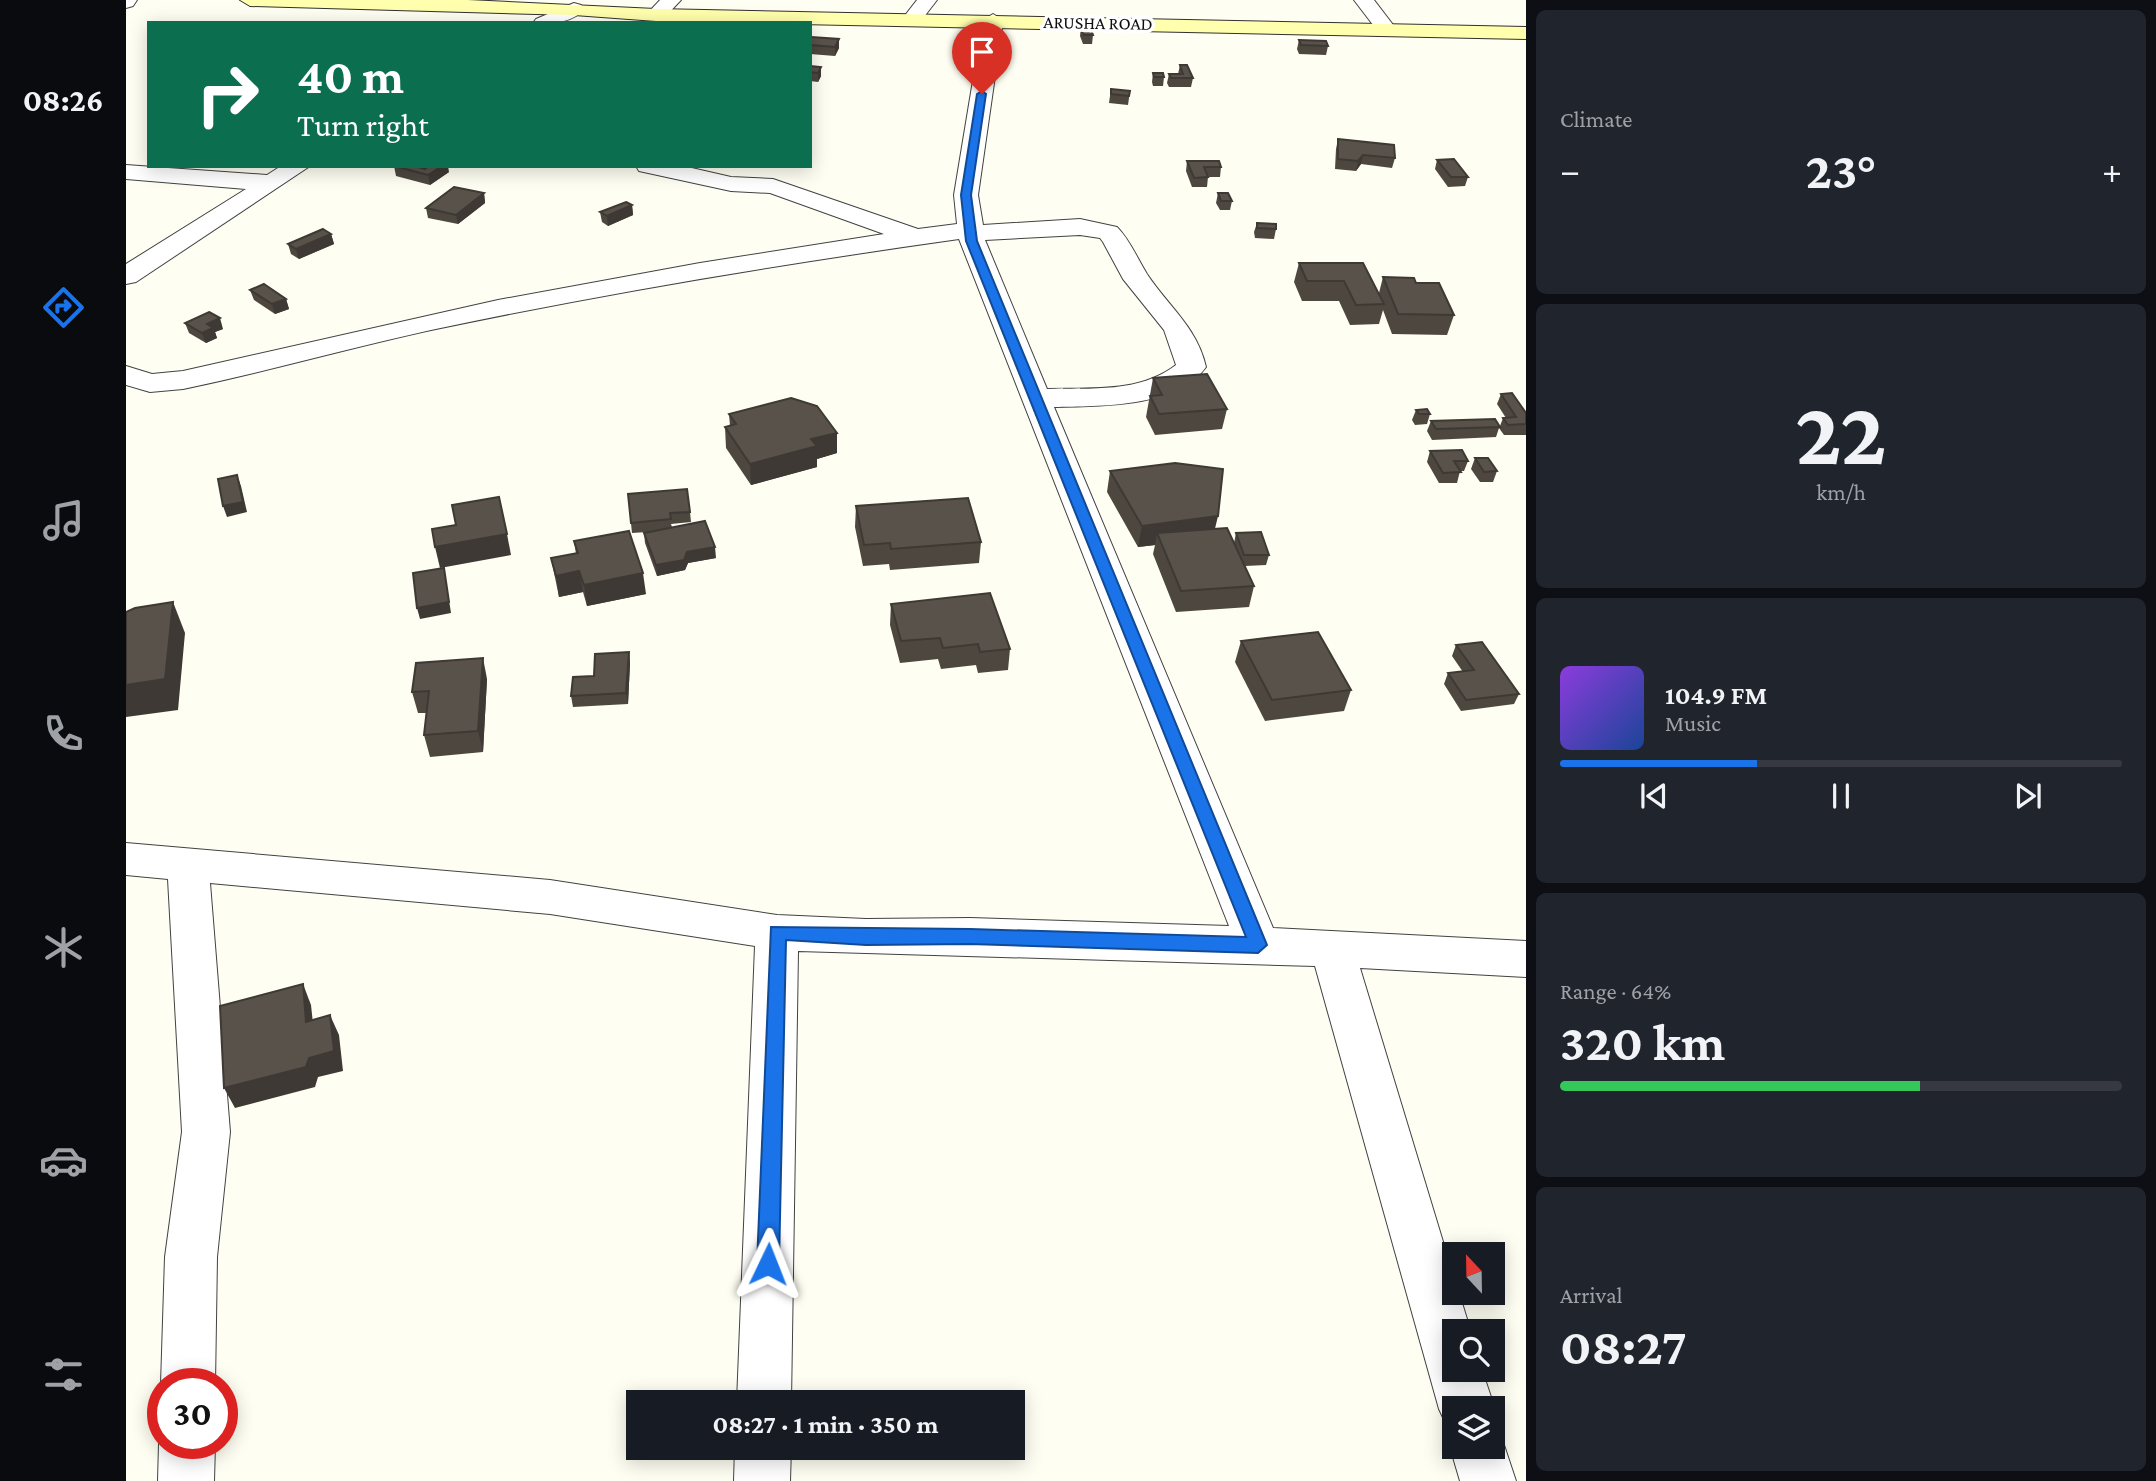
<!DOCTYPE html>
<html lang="en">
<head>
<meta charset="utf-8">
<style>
  :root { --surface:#171b24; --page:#20242c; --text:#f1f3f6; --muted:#9ea1a6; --line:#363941; --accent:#1a73e8 }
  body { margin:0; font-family:"Crimson Pro",serif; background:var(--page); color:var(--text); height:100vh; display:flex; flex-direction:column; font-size:26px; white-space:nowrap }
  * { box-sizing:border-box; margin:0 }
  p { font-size:23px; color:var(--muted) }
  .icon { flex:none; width:38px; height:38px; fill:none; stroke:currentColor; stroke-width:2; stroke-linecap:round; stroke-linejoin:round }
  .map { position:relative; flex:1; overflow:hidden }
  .side { display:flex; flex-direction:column; gap:10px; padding:10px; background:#0d0f14; width:630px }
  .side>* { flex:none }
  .top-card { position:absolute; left:21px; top:21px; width:665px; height:147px; border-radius:0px; box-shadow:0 4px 18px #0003; background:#0b6e4f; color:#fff; overflow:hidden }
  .needle { width:46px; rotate:338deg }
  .fabs { position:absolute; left:1316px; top:1242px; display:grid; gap:14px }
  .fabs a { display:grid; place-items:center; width:63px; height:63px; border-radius:0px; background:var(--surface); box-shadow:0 4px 18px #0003; font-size:35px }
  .speed { position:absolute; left:21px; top:1368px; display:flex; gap:14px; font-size:35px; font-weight:700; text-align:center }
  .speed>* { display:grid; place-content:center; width:91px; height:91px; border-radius:50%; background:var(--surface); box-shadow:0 4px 18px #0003; line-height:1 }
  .speed .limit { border:10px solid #d22; background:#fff; color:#111 }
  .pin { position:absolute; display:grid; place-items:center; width:60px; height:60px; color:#fff; margin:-72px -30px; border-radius:50% 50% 50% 0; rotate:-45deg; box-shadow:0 0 7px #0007 }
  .pin .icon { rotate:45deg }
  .me { position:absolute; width:77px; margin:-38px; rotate:2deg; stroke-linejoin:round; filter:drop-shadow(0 0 5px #0008) }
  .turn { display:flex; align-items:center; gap:24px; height:147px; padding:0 35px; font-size:32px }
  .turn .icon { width:91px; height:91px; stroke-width:2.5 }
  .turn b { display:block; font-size:49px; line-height:60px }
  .big { font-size:52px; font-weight:700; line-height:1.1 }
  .side .widget { flex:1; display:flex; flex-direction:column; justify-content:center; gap:10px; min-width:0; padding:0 24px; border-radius:10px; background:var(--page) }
  .side .dial { align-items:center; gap:0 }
  .dial b { font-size:91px; line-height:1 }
  .song { display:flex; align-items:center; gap:21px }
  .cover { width:84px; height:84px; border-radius:10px; background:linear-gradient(135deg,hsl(270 70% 55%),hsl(220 70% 35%)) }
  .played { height:7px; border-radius:4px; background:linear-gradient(90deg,var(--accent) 35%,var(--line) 35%) }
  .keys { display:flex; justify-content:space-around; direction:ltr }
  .heat { display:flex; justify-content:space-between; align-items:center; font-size:38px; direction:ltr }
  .charge { height:10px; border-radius:5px; background:linear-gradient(90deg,#34c759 64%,var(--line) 0) }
  .trip { position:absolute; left:500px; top:1390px; width:399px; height:70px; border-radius:0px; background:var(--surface); box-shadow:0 4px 18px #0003; font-weight:700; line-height:70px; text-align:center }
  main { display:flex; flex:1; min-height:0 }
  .tabs { display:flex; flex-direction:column; width:126px; justify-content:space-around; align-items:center; background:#090b0e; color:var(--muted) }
  .tabs .icon { width:49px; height:49px }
  .tabs .active { color:var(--accent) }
  .tabs b { font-size:32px; color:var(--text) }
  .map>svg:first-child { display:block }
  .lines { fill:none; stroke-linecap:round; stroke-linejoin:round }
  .street-casing { stroke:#424242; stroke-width:2 }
  .secondary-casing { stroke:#313131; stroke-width:2 }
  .street { fill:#fff; fill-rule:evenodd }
  .secondary { fill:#ffffad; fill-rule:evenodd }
  .wall { fill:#4d4740 }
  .shaded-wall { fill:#3e3934 }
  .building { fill:#59524b; stroke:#3e3934; stroke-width:2 }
  .route { fill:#1a73e8; stroke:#114b97; stroke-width:2 }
  .labels { text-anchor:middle; stroke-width:7; stroke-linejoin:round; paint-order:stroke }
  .far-street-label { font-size:18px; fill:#0f0f0f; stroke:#fff }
</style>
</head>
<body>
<main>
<nav class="tabs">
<b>08:26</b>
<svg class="icon active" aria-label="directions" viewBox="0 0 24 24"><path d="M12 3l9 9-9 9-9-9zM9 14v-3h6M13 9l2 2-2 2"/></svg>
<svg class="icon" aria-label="music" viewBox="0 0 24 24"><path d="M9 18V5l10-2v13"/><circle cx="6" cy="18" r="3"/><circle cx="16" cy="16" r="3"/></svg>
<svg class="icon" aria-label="phone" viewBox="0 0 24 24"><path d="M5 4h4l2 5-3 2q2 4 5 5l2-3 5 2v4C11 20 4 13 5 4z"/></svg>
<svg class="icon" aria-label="climate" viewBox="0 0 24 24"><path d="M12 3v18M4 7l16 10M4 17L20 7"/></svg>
<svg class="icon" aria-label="car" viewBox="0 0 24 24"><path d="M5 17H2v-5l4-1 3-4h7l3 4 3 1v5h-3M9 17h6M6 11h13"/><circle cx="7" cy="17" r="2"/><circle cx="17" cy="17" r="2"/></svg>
<svg class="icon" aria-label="filters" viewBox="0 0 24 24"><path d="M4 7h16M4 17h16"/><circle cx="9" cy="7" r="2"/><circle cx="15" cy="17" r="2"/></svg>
</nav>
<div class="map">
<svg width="1400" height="1481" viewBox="0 0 1400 1481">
  <rect width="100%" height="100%" fill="#fffef2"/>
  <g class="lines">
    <g class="street-casing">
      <g id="street">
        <path d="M0,0H11L7,6L0,8Z"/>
        <path d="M534,0H555L537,19H523L520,15Z"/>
        <path d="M791,0H811L794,22H780L777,18Z"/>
        <path d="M1228,0H1248L1271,30L1268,34H1254Z"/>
        <path d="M448,3L455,5L458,9C446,24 425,23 407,23L410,19Z"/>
        <path d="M867,14L877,20L852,195L857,225L954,219L991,227C1004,240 1011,258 1021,274C1042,306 1071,327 1080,367C1051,408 973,406 928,407L1147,928L1400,941V977L1234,968L1328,1278V1293H1333L1345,1332H1328V1370H1356L1369,1409L1367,1413V1409H1328V1431L1322,1428L1313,1409L1189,966L672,951L665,1402H611L629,946L424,914L84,883L104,1132L91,1257L89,1384H37V1389L35,1384L39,1257L56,1132L42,879L0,875V843L424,880L651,915L740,919L844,918L1103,926L833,239C656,264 480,293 305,330C222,348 140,372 57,389L24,392L0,385V366L26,374L57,371L372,300L574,263L758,234L644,193L605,191L513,171L510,166H557L605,177L647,179L792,229L831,224L828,195L857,20ZM954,235L974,238L977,242L997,279L1038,330L1050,365C1014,393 964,388 921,389L859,240Z"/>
        <path d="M0,165L141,175L155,166H184L10,282L0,284V264L120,189L0,179Z"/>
        <path d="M1367,1425L1372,1427L1390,1481H1334L1324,1447L1328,1437V1447H1367Z"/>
        <path d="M37,1435V1444H89L88,1481H32L33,1444Z"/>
        <path d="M609,1447H665L664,1481H608Z"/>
      </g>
    </g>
    <g class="secondary-casing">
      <path id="secondary" d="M114,0H342L530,9L1400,27V39L530,21L448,15L124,6Z"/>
    </g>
    <use href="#street" class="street"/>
    <use href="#secondary" class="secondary"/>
  </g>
  <g class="wall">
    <path d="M955,27L967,35L966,44H957L954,36Z"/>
    <path d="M684,38L713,39V48L709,56L684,54Z"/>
    <path d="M1173,40L1202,46L1200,55L1173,54L1171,49Z"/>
    <path d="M1054,65L1067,78L1065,87H1043L1041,83L1043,74H1052Z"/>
    <path d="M684,66L695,67V76L692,82L684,81Z"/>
    <path d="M1027,73L1038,77L1037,86H1027L1026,82Z"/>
    <path d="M985,89L1004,91L1002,105L983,103Z"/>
    <path d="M1212,139L1269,158L1266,168L1235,164L1230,171L1209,169L1210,149Z"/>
    <path d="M1311,160L1342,177L1339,186L1322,187L1309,169Z"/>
    <path d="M1061,161L1095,167L1094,177H1082L1081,187H1066L1060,171Z"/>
    <path d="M268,166L299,169L323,172L304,185L270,176Z"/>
    <path d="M358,193L359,203L332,224L302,218L300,208Z"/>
    <path d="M1092,193L1106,201L1104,210H1094L1090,203Z"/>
    <path d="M506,205L507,215L482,226L476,222L474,212Z"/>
    <path d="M1131,223L1150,229L1148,239L1129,238L1128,232Z"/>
    <path d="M205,234L208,244L173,259L165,254L162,244Z"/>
    <path d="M1173,263L1253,293L1257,277L1290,283L1328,315L1321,335L1266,334L1257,310L1253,324L1224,325L1213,301H1176L1168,282Z"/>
    <path d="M124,290L160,299L163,309L149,314L128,300Z"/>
    <path d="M59,323L97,329L89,332L91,338L80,343L63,333Z"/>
    <path d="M1027,378L1101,409L1096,429L1029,435L1020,417Z"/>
    <path d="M1375,394L1400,413V435H1378L1373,428L1370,437L1306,440L1301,431L1305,421L1374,426L1377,418H1380L1371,404Z"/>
    <path d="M1290,410L1304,414L1301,424L1289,425L1286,420Z"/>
    <path d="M603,414L711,433V453L691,459V467L625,485L600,448L599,427L604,426Z"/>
    <path d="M1304,451L1342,461L1338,471H1334L1331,483H1313L1301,462Z"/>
    <path d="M1349,458L1371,471L1367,482H1354L1345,469Z"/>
    <path d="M984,471L1089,529L1108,543L1110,533L1143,555L1140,565L1119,566L1128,586L1123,607L1050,612L1027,554L1029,545L1012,547L981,492Z"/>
    <path d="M502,494L564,512L565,522L545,524L546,527L590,558L562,563L559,570L531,576L519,543L518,533L521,532L506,533Z"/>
    <path d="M730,506L855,542L853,563L764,570L763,564L737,566L729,527Z"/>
    <path d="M448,541L520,594L461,606L457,592L433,597L425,558L450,554Z"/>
    <path d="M765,604L884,649L882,670L852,673L850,665L815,669L812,659L774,663L764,625Z"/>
    <path d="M1115,641L1225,690L1218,711L1139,721L1109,662Z"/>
    <path d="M1330,645L1393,694L1388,704L1335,711L1318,684L1322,673L1337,672L1326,656Z"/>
    <path d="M503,652L504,663L502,704L447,707L445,696L468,676Z"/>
    <path d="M361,679L357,752L304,757L298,735L301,713H292L286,692Z"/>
  </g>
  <g class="shaded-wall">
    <path d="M713,39V48L709,56V47Z"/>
    <path d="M695,67V76L692,82V73Z"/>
    <path d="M1237,155L1235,164L1230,171L1232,161Z"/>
    <path d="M316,166H322L323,172L304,185L302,175Z"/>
    <path d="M358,193L359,203L332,224L330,215Z"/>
    <path d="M506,205L507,215L482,226L481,216Z"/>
    <path d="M205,234L208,244L173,259L170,249Z"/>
    <path d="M160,299L163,309L149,314L146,304Z"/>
    <path d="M94,318L97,329L89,332L91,338L80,343L76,333L81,324Z"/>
    <path d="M711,433V453L691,459V467L625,485L624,464L685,439Z"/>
    <path d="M111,475L115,486L121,512L101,517L97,506Z"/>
    <path d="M1092,516L1087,537L1031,533L1029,545L1012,547L1016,526Z"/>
    <path d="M381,534L385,555L314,568L309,547Z"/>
    <path d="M589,547L590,558L562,563L559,570L531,576L530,565L561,552Z"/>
    <path d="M318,568L325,613L294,619L291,608Z"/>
    <path d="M453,571L457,592L433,597L430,576Z"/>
    <path d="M517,573L520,594L461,606L458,585Z"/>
    <path d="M47,602L59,633L52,710L0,717V685Z"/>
    <path d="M503,652L504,663L502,704L500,693Z"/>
    <path d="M357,658L361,679L357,752L352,731Z"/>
    <path d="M177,984L185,1005L189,1042L180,1022Z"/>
    <path d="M204,1015L213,1035L217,1071L192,1077L189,1087L109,1108L98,1088L183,1058Z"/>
  </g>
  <g class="building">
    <path d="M955,27H964L967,35H958Z"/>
    <path d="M685,37L713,39L709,47L684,45Z"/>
    <path d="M1173,40L1200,41L1202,46L1175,45Z"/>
    <path d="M1054,65H1061L1067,78H1045L1043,74H1057Z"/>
    <path d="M684,66L695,67L692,73L684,72Z"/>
    <path d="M1027,73H1037L1038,77H1028Z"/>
    <path d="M985,89L1004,91L1003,96L985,94Z"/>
    <path d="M1212,139L1268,145L1269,158L1237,155L1232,161L1212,159Z"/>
    <path d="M1328,159L1342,177H1325L1311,160Z"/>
    <path d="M1061,161H1093L1095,167H1078L1082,177L1068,178Z"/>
    <path d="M268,166H289L299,169L302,166H316L302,175Z"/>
    <path d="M328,187L358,193L330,215L300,208Z"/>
    <path d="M1092,193H1102L1106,201H1095Z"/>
    <path d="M500,202L506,205L481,216L474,212Z"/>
    <path d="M1131,223L1150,224V229L1131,228Z"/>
    <path d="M197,229L205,234L170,249L162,244Z"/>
    <path d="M1173,263H1237L1258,304L1230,305L1218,281H1181Z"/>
    <path d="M1257,277L1288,278L1290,283H1313L1328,315L1272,314Z"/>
    <path d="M138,284L160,299L146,304L124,290Z"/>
    <path d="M83,312L94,318L81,324L87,328L76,333L59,323Z"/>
    <path d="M1081,374L1101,409L1033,414L1024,396L1036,395L1027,378Z"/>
    <path d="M1386,393L1400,413V424L1382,425L1377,418L1390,417L1375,394Z"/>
    <path d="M665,398L691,406L711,433L685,439L691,446L624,464L599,427L610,424L603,414Z"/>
    <path d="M1301,409L1304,414H1293L1290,410Z"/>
    <path d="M1369,419L1374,427L1310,429L1305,421Z"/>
    <path d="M1336,450L1342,461H1328L1335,472L1317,473L1304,451Z"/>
    <path d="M1349,458H1362L1371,471L1358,472Z"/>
    <path d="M1049,463L1097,469L1092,516L1016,526L984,471Z"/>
    <path d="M111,475L117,502L97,506L92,479Z"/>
    <path d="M561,489L564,512L544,513L545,519L505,523L502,494Z"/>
    <path d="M373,497L381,534L309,547L306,529L330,525L326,505Z"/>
    <path d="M842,498L855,542L765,549L764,543L738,545L730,506Z"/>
    <path d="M579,521L589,547L561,552L558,560L530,565L518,533Z"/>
    <path d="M1101,528L1128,586L1055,591L1031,533Z"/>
    <path d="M503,531L517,573L458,585L453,571L430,576L425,558L452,553L448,541Z"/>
    <path d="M1135,532L1143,555H1118L1110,533Z"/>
    <path d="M318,568L323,602L291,608L287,573Z"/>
    <path d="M864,593L884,649L854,652L852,644L817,648L814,638L775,641L765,604Z"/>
    <path d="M47,602L39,679L0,685V612L9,608Z"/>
    <path d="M1192,632L1225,690L1146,700L1115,641Z"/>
    <path d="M1356,642L1393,694L1340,700L1322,673L1348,670L1330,645Z"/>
    <path d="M503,652L500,693L445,696L447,677L468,676L469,654Z"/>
    <path d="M357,658L352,731L298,735L303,691L286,692L290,663Z"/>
    <path d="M177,984L180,1022L204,1015L208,1051L183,1058L180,1067L98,1088L94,1006Z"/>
  </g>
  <path class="route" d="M856,91L860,94L845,195L851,241L1141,945L1132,953L844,944L740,945L660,940L653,1264L650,1271L642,1274L635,1271L631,1264L645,927L844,929L1120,937L840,241L835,195L851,94Z"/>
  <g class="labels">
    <g class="far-street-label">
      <text transform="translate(972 23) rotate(1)" y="6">ARUSHA ROAD</text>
    </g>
  </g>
</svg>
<div class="fabs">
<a><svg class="needle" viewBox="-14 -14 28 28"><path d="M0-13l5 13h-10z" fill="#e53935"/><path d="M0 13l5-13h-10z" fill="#9ea1a6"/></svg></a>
<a><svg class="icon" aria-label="search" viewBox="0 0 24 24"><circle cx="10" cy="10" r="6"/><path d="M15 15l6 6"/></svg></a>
<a><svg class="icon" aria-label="layers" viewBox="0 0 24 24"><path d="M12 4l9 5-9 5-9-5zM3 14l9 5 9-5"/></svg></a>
</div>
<div class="speed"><div class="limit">30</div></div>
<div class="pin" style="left:856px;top:94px;background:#d93025"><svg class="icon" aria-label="arrive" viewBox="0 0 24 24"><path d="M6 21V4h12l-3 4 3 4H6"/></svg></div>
<svg class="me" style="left:642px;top:1264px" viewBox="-20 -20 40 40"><path d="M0-17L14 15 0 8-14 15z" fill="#1a73e8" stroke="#fff" stroke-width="4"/></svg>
<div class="trip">08:27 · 1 min · 350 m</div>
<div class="top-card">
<div class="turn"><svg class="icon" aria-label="right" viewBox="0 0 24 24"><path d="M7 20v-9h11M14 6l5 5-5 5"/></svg><div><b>40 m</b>Turn right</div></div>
</div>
</div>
<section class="side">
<div class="widget"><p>Climate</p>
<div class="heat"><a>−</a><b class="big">23°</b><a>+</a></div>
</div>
<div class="widget dial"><b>22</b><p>km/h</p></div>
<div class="widget">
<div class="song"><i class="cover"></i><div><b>104.9 FM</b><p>Music</p></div></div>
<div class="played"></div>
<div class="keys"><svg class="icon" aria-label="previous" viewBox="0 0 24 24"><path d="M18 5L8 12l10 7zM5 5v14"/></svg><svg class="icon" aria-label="pause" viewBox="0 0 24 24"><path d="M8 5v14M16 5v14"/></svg><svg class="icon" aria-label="next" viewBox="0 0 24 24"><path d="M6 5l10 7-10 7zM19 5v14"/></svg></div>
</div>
<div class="widget"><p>Range · 64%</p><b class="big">320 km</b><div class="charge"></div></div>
<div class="widget"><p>Arrival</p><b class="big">08:27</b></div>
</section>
</main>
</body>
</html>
